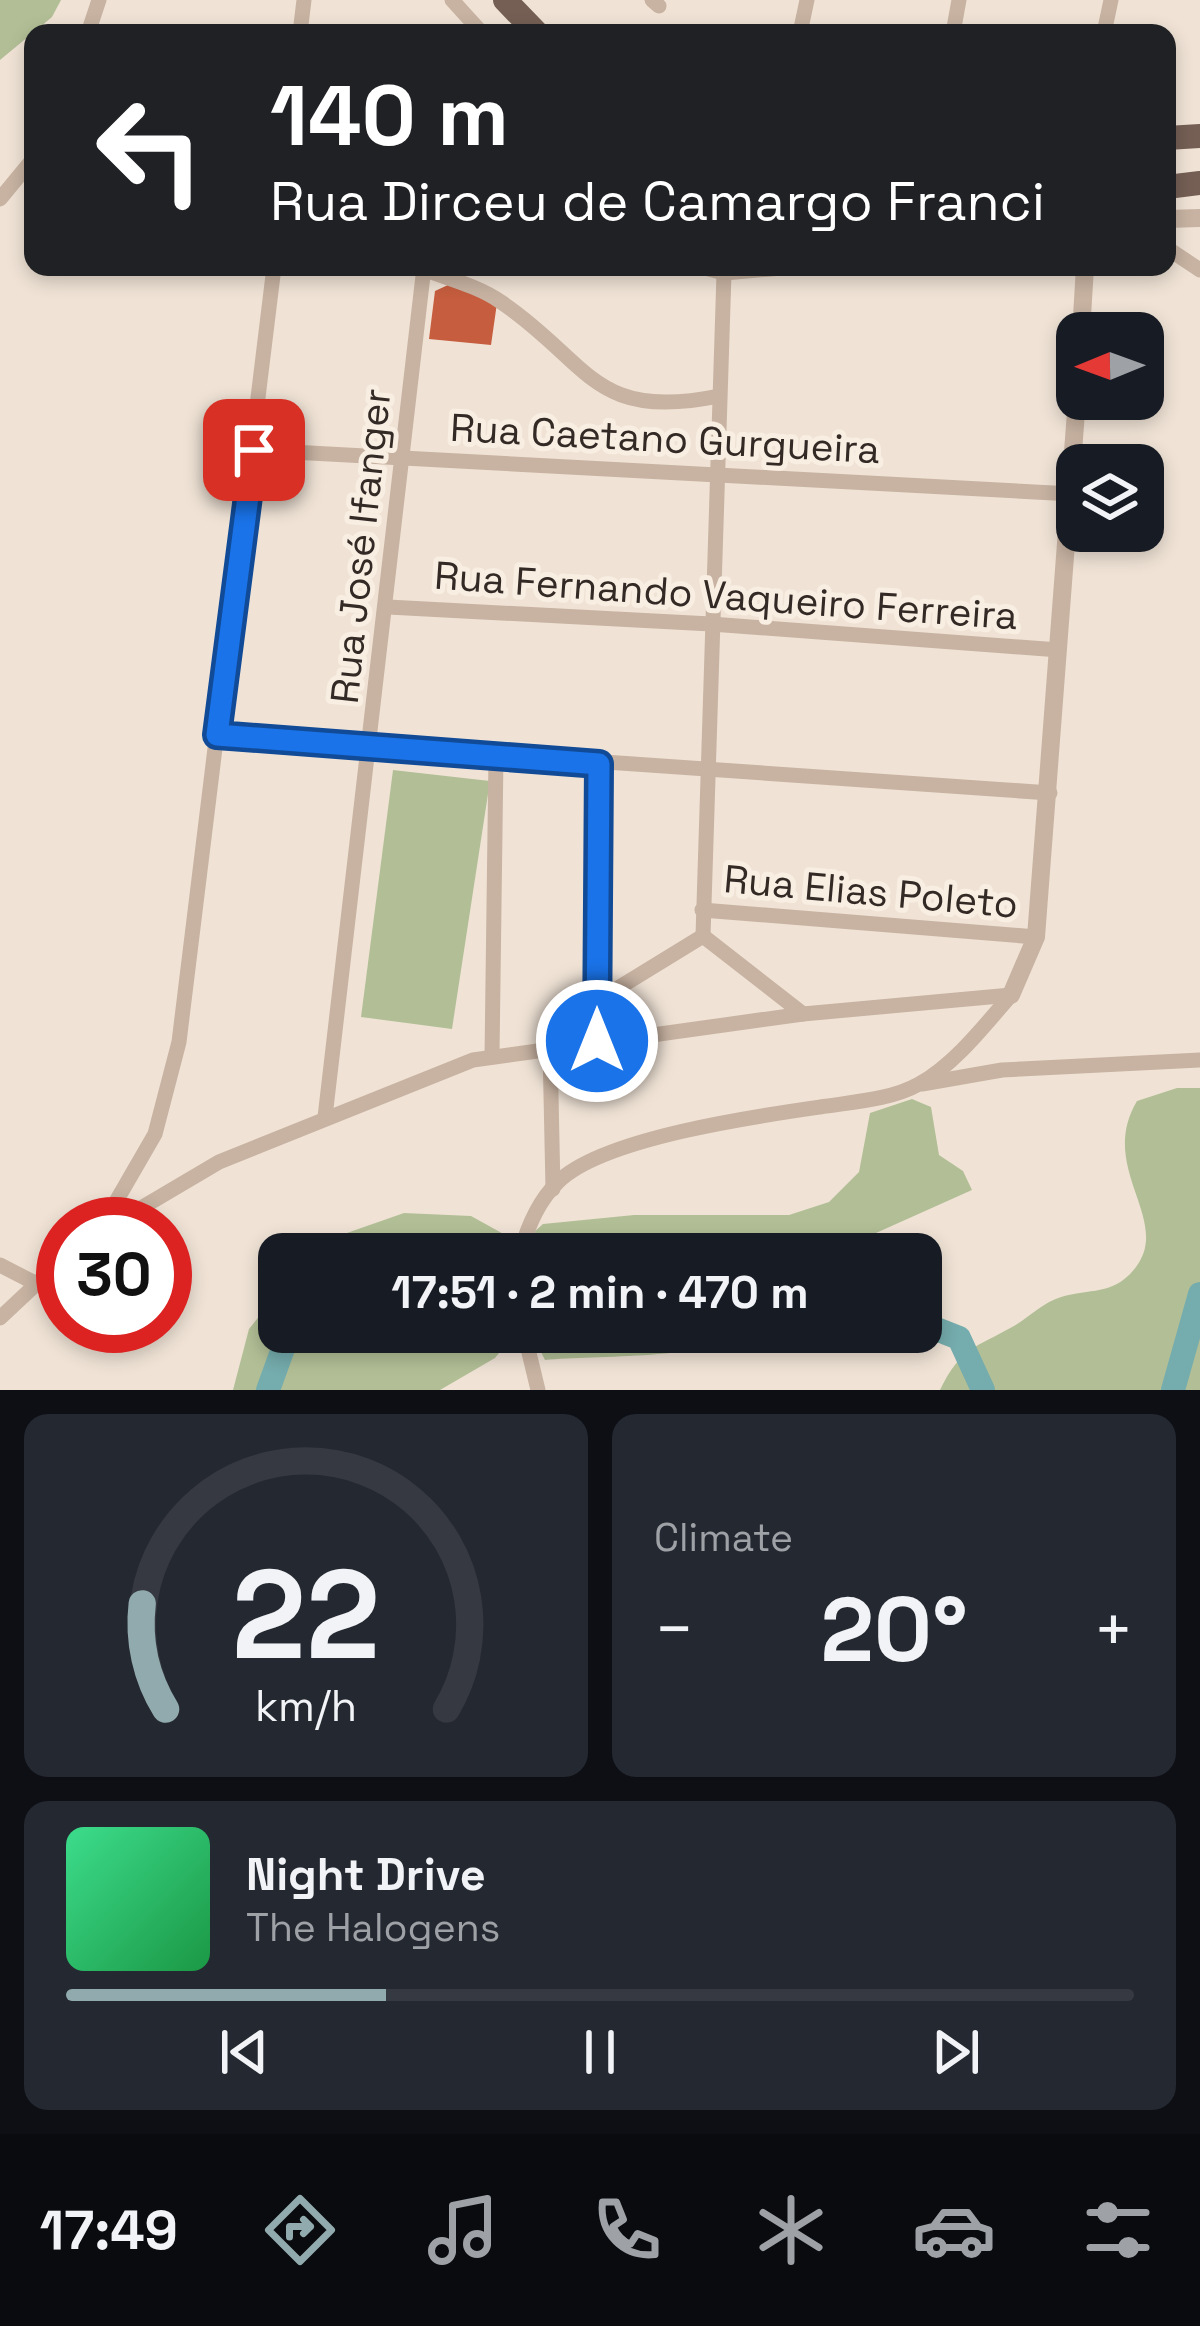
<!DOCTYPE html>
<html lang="en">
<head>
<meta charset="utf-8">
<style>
  :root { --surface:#171b24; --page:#242831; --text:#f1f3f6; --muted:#9ea1a6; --line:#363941; --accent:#91aaad }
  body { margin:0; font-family:"Space Grotesk",sans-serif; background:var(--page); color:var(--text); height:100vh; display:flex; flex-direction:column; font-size:45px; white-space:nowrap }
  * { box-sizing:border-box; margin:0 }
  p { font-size:39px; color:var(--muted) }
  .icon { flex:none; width:66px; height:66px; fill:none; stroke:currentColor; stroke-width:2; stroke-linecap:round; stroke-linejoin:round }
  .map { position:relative; height:1390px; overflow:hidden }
  .sheet { display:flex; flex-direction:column; gap:24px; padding:24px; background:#0d0f14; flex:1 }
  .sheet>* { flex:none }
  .hud { position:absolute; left:24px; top:24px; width:1152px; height:252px; border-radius:24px; box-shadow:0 6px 18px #0003; background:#202124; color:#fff; overflow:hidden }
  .needle { width:78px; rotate:269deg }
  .tools { position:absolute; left:1056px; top:312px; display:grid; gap:24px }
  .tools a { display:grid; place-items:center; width:108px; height:108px; border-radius:24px; background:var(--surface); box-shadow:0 6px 18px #0003; font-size:60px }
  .speed { position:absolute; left:36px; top:1197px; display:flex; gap:24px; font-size:60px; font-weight:700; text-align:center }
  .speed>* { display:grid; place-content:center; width:156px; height:156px; border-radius:50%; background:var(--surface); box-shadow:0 6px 18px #0003; line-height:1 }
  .speed .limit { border:18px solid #d22; background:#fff; color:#111 }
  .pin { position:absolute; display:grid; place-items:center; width:102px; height:102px; color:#fff; margin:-51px; border-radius:24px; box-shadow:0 6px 18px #0006 }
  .me { position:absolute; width:132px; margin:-66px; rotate:0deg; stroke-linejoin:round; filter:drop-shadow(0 0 9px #0008) }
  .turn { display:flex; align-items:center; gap:42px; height:252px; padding:0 48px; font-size:54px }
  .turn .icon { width:156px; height:156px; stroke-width:2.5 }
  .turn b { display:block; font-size:84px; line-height:102px }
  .big { font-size:90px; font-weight:700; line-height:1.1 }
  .sheet .card { flex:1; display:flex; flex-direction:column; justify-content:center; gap:18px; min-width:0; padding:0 42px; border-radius:24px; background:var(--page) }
  .sheet .dial { align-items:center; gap:0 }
  .dial svg { height:312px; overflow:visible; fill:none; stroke:var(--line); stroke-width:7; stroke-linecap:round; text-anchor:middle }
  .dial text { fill:var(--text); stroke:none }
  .song { display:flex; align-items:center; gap:36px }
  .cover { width:144px; height:144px; border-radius:18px; background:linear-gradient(135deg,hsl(150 70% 55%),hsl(140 70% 35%)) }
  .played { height:12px; border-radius:6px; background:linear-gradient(90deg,var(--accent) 30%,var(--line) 30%) }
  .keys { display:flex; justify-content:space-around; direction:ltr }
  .heat { display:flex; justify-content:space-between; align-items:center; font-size:66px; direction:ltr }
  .sheet .tiles { flex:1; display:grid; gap:24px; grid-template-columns:1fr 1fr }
  .card:last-child { grid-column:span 2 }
  .trip { position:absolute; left:258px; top:1233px; width:684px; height:120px; border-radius:24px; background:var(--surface); box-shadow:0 6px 18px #0003; font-weight:700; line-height:120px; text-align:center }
  .tabs { display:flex; height:192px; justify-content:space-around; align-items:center; background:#090b0e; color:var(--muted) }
  .tabs .icon { width:84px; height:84px }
  .tabs .selected { color:var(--accent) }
  .tabs b { font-size:54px; color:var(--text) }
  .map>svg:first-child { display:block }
  .green { fill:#b2bf96 }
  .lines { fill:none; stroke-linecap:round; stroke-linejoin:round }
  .river { stroke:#75acad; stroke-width:24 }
  .building { fill:#c65d3e }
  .minor { stroke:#c8b3a2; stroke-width:15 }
  .tertiary { stroke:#c8b3a2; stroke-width:18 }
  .primary { stroke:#755f55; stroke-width:24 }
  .route-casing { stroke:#114b97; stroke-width:30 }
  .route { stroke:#1a73e8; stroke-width:21 }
  .labels { text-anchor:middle; stroke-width:10; stroke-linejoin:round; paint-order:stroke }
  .street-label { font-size:39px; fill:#332925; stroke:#f8eee2 }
</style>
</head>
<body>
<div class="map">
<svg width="1200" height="1390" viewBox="0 0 1200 1390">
  <rect width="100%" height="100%" fill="#f0e3d6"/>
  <g class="green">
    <path d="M0,0H61L52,17L0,60Z"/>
    <path d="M393,770L490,781L452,1029L361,1017Z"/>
    <path d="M1177,1088H1200V1390H940C961,1347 975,1348 1014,1326C1029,1317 1044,1302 1061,1297C1091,1288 1114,1296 1136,1267C1172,1219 1097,1168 1137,1101Z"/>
    <path d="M912,1099L931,1107L939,1155L963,1171L972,1190L876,1233L873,1254H535L522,1243L543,1224L634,1215H789L829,1202L859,1172L870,1113Z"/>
    <path d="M404,1213L471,1216L509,1237L513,1254H315L324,1241Z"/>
    <path d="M279,1291V1332H516L495,1358L440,1390H233L249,1329Z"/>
    <path d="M538,1332H746C709,1360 596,1355 545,1360L536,1342Z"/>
  </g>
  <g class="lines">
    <g class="river">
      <path d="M921,1323L959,1338L983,1390"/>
      <path d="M268,1390L289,1332"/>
      <path d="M1173,1390L1200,1294"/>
    </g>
  </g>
  <path class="building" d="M448,285L497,303L491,345L429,339L435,291Z"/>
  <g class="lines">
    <g class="minor">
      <path d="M452,0L482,33"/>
      <path d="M652,0L659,6"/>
      <path d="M88,33L99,0"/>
      <path d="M300,33L304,0"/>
      <path d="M800,33L807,0"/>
      <path d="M953,33L959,0"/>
      <path d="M1104,33L1111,0"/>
      <path d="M0,199L33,159"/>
      <path d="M1167,248L1200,270"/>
      <path d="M701,267L724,273L794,267"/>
      <path d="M423,269C449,279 478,286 501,302C590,362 592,422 719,396"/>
      <path d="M254,450L1072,494"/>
      <path d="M388,607L711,624L1059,650"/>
      <path d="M217,735L1050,793"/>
      <path d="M702,910L1036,937"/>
      <path d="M703,936L724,273"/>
      <path d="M703,936L803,1014"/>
      <path d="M597,1001L703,936"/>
      <path d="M597,1041L599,764"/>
      <path d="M550,1048L553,1189"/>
      <path d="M492,1056L496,756"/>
      <path d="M922,1084L1002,1070L1200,1060"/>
      <path d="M325,1117L424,267"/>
      <path d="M103,1224L155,1134L179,1042L274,267"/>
      <path d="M114,1224L219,1162L473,1060L803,1014L1011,995"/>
      <path d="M520,1254C527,1228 538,1201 558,1182C602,1138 757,1116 820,1107C851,1102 891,1100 919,1084C954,1065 985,1025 1011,995"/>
      <path d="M0,1265L35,1283"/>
      <path d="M0,1318L63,1259"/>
      <path d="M524,1332L538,1390"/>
    </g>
    <g class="tertiary">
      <path d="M1167,219L1200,218"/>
      <path d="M1081,333L1085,267"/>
      <path d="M1011,995L1036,937L1077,399"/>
    </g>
    <g class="primary">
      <path d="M505,0L537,33"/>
      <path d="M1167,138L1200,136"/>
      <path d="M1167,187L1200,183"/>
    </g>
  </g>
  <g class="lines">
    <g class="route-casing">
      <path id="route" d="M254,450L217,735L599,764L597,1041"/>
    </g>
    <use href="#route" class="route"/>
  </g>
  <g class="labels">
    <g class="street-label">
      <text transform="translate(665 438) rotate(3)" y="14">Rua Caetano Gurgueira</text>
      <text transform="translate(360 546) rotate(-84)" y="14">Rua José Ifanger</text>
      <text transform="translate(726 595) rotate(4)" y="14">Rua Fernando Vaqueiro Ferreira</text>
      <text transform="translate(871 891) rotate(5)" y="14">Rua Elias Poleto</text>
    </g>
  </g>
</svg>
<div class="tools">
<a><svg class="needle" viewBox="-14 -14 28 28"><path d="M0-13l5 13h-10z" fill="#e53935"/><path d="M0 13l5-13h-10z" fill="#9ea1a6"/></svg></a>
<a><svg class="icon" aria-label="layers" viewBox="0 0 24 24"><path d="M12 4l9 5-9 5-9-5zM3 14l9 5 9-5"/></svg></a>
</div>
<div class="speed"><div class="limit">30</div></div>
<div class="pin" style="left:254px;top:450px;background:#d93025"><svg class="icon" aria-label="arrive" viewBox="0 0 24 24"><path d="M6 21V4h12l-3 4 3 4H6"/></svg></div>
<svg class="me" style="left:597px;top:1041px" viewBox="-20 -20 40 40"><circle r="17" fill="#1a73e8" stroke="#fff" stroke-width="3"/><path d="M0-11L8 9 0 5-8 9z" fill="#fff"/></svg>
<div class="trip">17:51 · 2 min · 470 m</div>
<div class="hud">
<div class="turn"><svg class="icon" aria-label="left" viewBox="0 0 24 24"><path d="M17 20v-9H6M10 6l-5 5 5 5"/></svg><div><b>140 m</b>Rua Dirceu de Camargo Franci</div></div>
</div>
</div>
<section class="sheet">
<div class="tiles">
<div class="card dial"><svg viewBox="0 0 100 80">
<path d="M14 69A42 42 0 1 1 86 69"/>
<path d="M14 69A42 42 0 0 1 8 42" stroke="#91aaad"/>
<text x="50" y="56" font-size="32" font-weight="700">22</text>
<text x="50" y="72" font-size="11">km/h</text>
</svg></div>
<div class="card"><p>Climate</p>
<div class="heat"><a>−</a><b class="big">20°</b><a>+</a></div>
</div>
<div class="card">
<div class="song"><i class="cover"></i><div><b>Night Drive</b><p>The Halogens</p></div></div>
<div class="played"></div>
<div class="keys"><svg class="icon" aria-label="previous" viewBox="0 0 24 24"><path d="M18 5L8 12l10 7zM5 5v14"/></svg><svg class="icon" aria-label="pause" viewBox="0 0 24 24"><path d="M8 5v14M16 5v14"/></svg><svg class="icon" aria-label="next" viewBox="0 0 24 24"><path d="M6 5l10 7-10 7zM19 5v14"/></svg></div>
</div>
</div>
</section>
<nav class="tabs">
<b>17:49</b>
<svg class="icon selected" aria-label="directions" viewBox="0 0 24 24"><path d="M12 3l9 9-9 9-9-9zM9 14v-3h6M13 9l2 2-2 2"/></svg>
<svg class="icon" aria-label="music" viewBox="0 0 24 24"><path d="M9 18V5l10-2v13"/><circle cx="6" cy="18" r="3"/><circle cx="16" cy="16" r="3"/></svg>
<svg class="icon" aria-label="phone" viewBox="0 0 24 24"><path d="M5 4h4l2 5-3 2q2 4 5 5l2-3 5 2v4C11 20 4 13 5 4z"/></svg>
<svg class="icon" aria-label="climate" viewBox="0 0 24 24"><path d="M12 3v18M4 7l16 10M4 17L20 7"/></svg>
<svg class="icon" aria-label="car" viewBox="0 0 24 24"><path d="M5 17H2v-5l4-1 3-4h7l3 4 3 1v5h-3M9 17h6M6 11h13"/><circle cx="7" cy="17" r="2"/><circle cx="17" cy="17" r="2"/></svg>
<svg class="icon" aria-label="filters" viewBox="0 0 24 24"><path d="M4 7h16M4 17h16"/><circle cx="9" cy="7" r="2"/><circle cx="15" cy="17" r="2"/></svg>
</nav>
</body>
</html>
